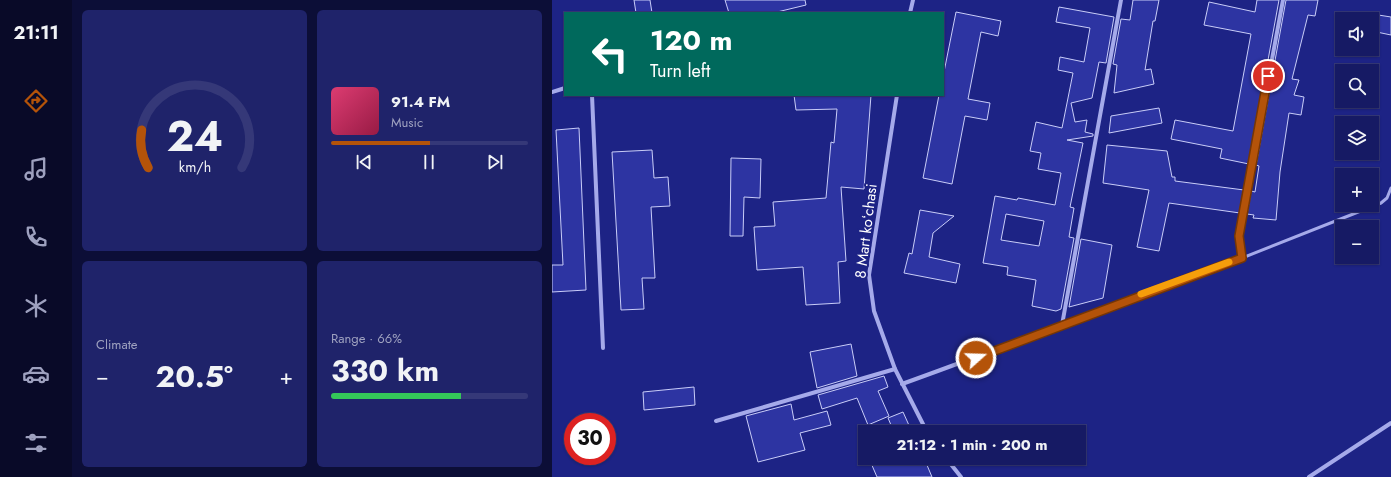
<!DOCTYPE html>
<html lang="en">
<head>
<meta charset="utf-8">
<style>
  :root { --surface:#161a64; --page:#1f236a; --text:#f1f3f6; --muted:#9ea1bf; --line:#353878; --accent:#b45309 }
  body { margin:0; font-family:Jost,sans-serif; background:var(--page); color:var(--text); height:100vh; display:flex; flex-direction:column; font-size:15px; white-space:nowrap }
  * { box-sizing:border-box; margin:0 }
  p { font-size:13px; color:var(--muted) }
  .icon { flex:none; width:22px; height:22px; fill:none; stroke:currentColor; stroke-width:2; stroke-linecap:round; stroke-linejoin:round }
  .map { position:relative; flex:1; overflow:hidden }
  .panel { display:flex; flex-direction:column; gap:10px; padding:10px; background:#0c0e37; width:480px }
  .panel>* { flex:none }
  .hud { position:absolute; left:12px; top:12px; width:380px; height:84px; border-radius:0px; box-shadow:0 1px 3px #0004,0 0 0 1px var(--line); background:#00695c; color:#fff; overflow:hidden }
  .tools { position:absolute; left:783px; top:12px; display:grid; gap:8px }
  .tools a { display:grid; place-items:center; width:44px; height:44px; border-radius:0px; background:var(--surface); box-shadow:0 1px 3px #0004,0 0 0 1px var(--line); font-size:20px }
  .speed { position:absolute; left:12px; top:413px; display:flex; gap:8px; font-size:20px; font-weight:700; text-align:center }
  .speed>* { display:grid; place-content:center; width:52px; height:52px; border-radius:50%; background:var(--surface); box-shadow:0 1px 3px #0004,0 0 0 1px var(--line); line-height:1 }
  .speed .limit { border:6px solid #d22; background:#fff; color:#111 }
  .pin { position:absolute; display:grid; place-items:center; width:34px; height:34px; color:#fff; margin:-17px; border:2px solid #fff; border-radius:50%; box-shadow:0 1px 4px #0007 }
  .me { position:absolute; width:44px; margin:-22px; rotate:70deg; stroke-linejoin:round; filter:drop-shadow(0 0 3px #0008) }
  .turn { display:flex; align-items:center; gap:14px; height:84px; padding:0 20px; font-size:18px }
  .turn .icon { width:52px; height:52px; stroke-width:2.5 }
  .turn b { display:block; font-size:28px; line-height:34px }
  .big { font-size:30px; font-weight:700; line-height:1.1 }
  .panel .widget { flex:1; display:flex; flex-direction:column; justify-content:center; gap:6px; min-width:0; padding:0 14px; border-radius:6px; background:var(--page) }
  .panel .dial { align-items:center; gap:0 }
  .dial svg { height:104px; overflow:visible; fill:none; stroke:var(--line); stroke-width:7; stroke-linecap:round; text-anchor:middle }
  .dial text { fill:var(--text); stroke:none }
  .song { display:flex; align-items:center; gap:12px }
  .cover { width:48px; height:48px; border-radius:6px; background:linear-gradient(135deg,hsl(340 70% 55%),hsl(340 70% 35%)) }
  .played { height:4px; border-radius:2px; background:linear-gradient(90deg,var(--accent) 50%,var(--line) 50%) }
  .keys { display:flex; justify-content:space-around; direction:ltr }
  .heat { display:flex; justify-content:space-between; align-items:center; font-size:22px; direction:ltr }
  .charge { height:6px; border-radius:3px; background:linear-gradient(90deg,#34c759 66%,var(--line) 0) }
  .panel .tiles { flex:1; display:grid; gap:10px; grid-template-columns:repeat(2,1fr) }
  .trip { position:absolute; left:306px; top:425px; width:228px; height:40px; border-radius:0px; background:var(--surface); box-shadow:0 1px 3px #0004,0 0 0 1px var(--line); font-weight:700; line-height:40px; text-align:center }
  main { display:flex; flex:1; min-height:0 }
  .tabs { display:flex; flex-direction:column; width:72px; justify-content:space-around; align-items:center; background:#090a28; color:var(--muted) }
  .tabs .icon { width:28px; height:28px }
  .tabs .active { color:var(--accent) }
  .tabs b { font-size:18px; color:var(--text) }
  .map>svg:first-child { display:block }
  .building { fill:#2d34a2; stroke:#c9cdf8; fill-rule:evenodd }
  .lines { fill:none; stroke-linecap:round; stroke-linejoin:round }
  .service { stroke:#a5aaea; stroke-width:3 }
  .minor { stroke:#a5aaea; stroke-width:4 }
  .route-casing { stroke:#753606; stroke-width:10 }
  .route { stroke:#b45309; stroke-width:7 }
  .slow { stroke:#f59e0b; stroke-width:7 }
  .labels { text-anchor:middle; stroke-width:4; stroke-linejoin:round; paint-order:stroke }
  .street-label { font-size:15px; fill:#fff; stroke:#1d2385 }
</style>
</head>
<body>
<main>
<nav class="tabs">
<b>21:11</b>
<svg class="icon active" aria-label="directions" viewBox="0 0 24 24"><path d="M12 3l9 9-9 9-9-9zM9 14v-3h6M13 9l2 2-2 2"/></svg>
<svg class="icon" aria-label="music" viewBox="0 0 24 24"><path d="M9 18V5l10-2v13"/><circle cx="6" cy="18" r="3"/><circle cx="16" cy="16" r="3"/></svg>
<svg class="icon" aria-label="phone" viewBox="0 0 24 24"><path d="M5 4h4l2 5-3 2q2 4 5 5l2-3 5 2v4C11 20 4 13 5 4z"/></svg>
<svg class="icon" aria-label="climate" viewBox="0 0 24 24"><path d="M12 3v18M4 7l16 10M4 17L20 7"/></svg>
<svg class="icon" aria-label="car" viewBox="0 0 24 24"><path d="M5 17H2v-5l4-1 3-4h7l3 4 3 1v5h-3M9 17h6M6 11h13"/><circle cx="7" cy="17" r="2"/><circle cx="17" cy="17" r="2"/></svg>
<svg class="icon" aria-label="filters" viewBox="0 0 24 24"><path d="M4 7h16M4 17h16"/><circle cx="9" cy="7" r="2"/><circle cx="15" cy="17" r="2"/></svg>
</nav>
<section class="panel">
<div class="tiles">
<div class="widget dial"><svg viewBox="0 0 100 80">
<path d="M14 69A42 42 0 1 1 86 69"/>
<path d="M14 69A42 42 0 0 1 9 40" stroke="#b45309"/>
<text x="50" y="56" font-size="32" font-weight="700">24</text>
<text x="50" y="72" font-size="11">km/h</text>
</svg></div>
<div class="widget">
<div class="song"><i class="cover"></i><div><b>91.4 FM</b><p>Music</p></div></div>
<div class="played"></div>
<div class="keys"><svg class="icon" aria-label="previous" viewBox="0 0 24 24"><path d="M18 5L8 12l10 7zM5 5v14"/></svg><svg class="icon" aria-label="pause" viewBox="0 0 24 24"><path d="M8 5v14M16 5v14"/></svg><svg class="icon" aria-label="next" viewBox="0 0 24 24"><path d="M6 5l10 7-10 7zM19 5v14"/></svg></div>
</div>
<div class="widget"><p>Climate</p>
<div class="heat"><a>−</a><b class="big">20.5°</b><a>+</a></div>
</div>
<div class="widget"><p>Range · 66%</p><b class="big">330 km</b><div class="charge"></div></div>
</div>
</section>
<div class="map">
<svg width="839" height="477" viewBox="0 0 839 477">
  <rect width="100%" height="100%" fill="#1d2385"/>
  <g class="building">
    <path d="M82,0H98L100,13H84Z"/>
    <path d="M173,0H253L254,5L221,13H177Z"/>
    <path d="M581,0H607L603,21H601L593,70L599,69L602,84L562,93L565,65L561,64L569,19L578,20Z"/>
    <path d="M705,0H727L697,164L668,158L670,149L619,139L623,120L681,131L699,34L652,25L657,2L703,12Z"/>
    <path d="M734,0H766L763,16L756,15L740,79L747,80L742,95L752,97L749,115L737,113L728,172L724,220L701,218L702,215L695,214L699,191L703,192L707,166L704,165Z"/>
    <path d="M507,7L562,17L554,63L547,62L540,98L519,103L523,122L535,120L533,132L541,134V136L515,140L531,143L518,207L522,208L517,237L522,238L509,309L504,311L480,306L484,280L455,275L456,267L431,263L443,196L465,200L466,198L503,205L509,173L486,169L489,153L478,151L484,122L510,128L521,73L506,70L508,57L532,62L538,28L504,22ZM454,214L492,221L487,246L449,240Z"/>
    <path d="M404,12L449,21L446,36L429,32L416,99L438,103L435,120L413,116L400,184L371,178L387,95H391V77Z"/>
    <path d="M820,14L839,17V35L820,31Z"/>
    <path d="M242,95H319L312,189L289,187L294,261L286,262L288,303L254,305L251,267L205,270L202,227L223,226L221,202L274,198L279,142L282,143L285,109L244,110Z"/>
    <path d="M607,108L610,123L557,133L559,116Z"/>
    <path d="M27,128L34,290L0,292V265H11L4,130Z"/>
    <path d="M555,145L615,151L620,177H623V181L692,190L688,213L617,203L607,251L585,247L597,190L551,183Z"/>
    <path d="M100,150L102,178L116,177L118,206L99,207L103,278H90L92,309L69,310L60,152Z"/>
    <path d="M179,158L209,159L208,198L192,197L191,236H178Z"/>
    <path d="M368,210L402,216L381,233L377,257L408,264L404,283L352,273L357,253L360,254Z"/>
    <path d="M529,239L560,245L551,298L517,307Z"/>
    <path d="M299,344L305,376L265,388L258,352Z"/>
    <path d="M332,376L336,387L326,391L337,416L316,425L305,398L270,409L266,395Z"/>
    <path d="M142,387L143,405L92,410L91,392Z"/>
    <path d="M239,404L242,420L275,411L279,425L248,433L253,450L206,462L194,416Z"/>
    <path d="M351,412L360,432H342L336,418Z"/>
    <path d="M330,458H372L380,477H325L319,463Z"/>
  </g>
  <g class="lines">
    <path class="service" d="M690,258L829,203L835,198L839,188"/>
    <g class="minor">
      <path d="M281,13H315"/>
      <path d="M358,13L361,0"/>
      <path d="M0,92L13,88"/>
      <path d="M40,95L51,348"/>
      <path d="M345,95L317,275L322,311L343,369L375,432"/>
      <path d="M510,325L569,0"/>
      <path d="M350,384C464,343 576,299 690,258L687,237L731,0"/>
      <path d="M164,421L343,369"/>
      <path d="M394,458L409,477"/>
      <path d="M757,477L839,423"/>
    </g>
  </g>
  <g class="lines">
    <g class="route-casing">
      <path id="route" d="M424,358L690,258L687,236L716,76"/>
    </g>
    <use href="#route" class="route"/>
    <path class="slow" d="M589,294L677,262"/>
  </g>
  <g class="labels">
    <g class="street-label">
      <text transform="translate(314 231) rotate(-83)" y="5">8 Mart koʻchasi</text>
    </g>
  </g>
</svg>
<div class="tools">
<a><svg class="icon" aria-label="sound" viewBox="0 0 24 24"><path d="M4 9h4l5-4v14l-5-4H4zM17 9q2 3 0 6"/></svg></a>
<a><svg class="icon" aria-label="search" viewBox="0 0 24 24"><circle cx="10" cy="10" r="6"/><path d="M15 15l6 6"/></svg></a>
<a><svg class="icon" aria-label="layers" viewBox="0 0 24 24"><path d="M12 4l9 5-9 5-9-5zM3 14l9 5 9-5"/></svg></a>
<a>+</a>
<a>−</a>
</div>
<div class="speed"><div class="limit">30</div></div>
<div class="pin" style="left:716px;top:76px;background:#d93025"><svg class="icon" aria-label="arrive" viewBox="0 0 24 24"><path d="M6 21V4h12l-3 4 3 4H6"/></svg></div>
<svg class="me" style="left:424px;top:358px" viewBox="-20 -20 40 40"><circle r="17" fill="#b45309" stroke="#fff" stroke-width="3"/><path d="M0-11L8 9 0 5-8 9z" fill="#fff"/></svg>
<div class="trip">21:12 · 1 min · 200 m</div>
<div class="hud">
<div class="turn"><svg class="icon" aria-label="left" viewBox="0 0 24 24"><path d="M17 20v-9H6M10 6l-5 5 5 5"/></svg><div><b>120 m</b>Turn left</div></div>
</div>
</div>
</main>
</body>
</html>
